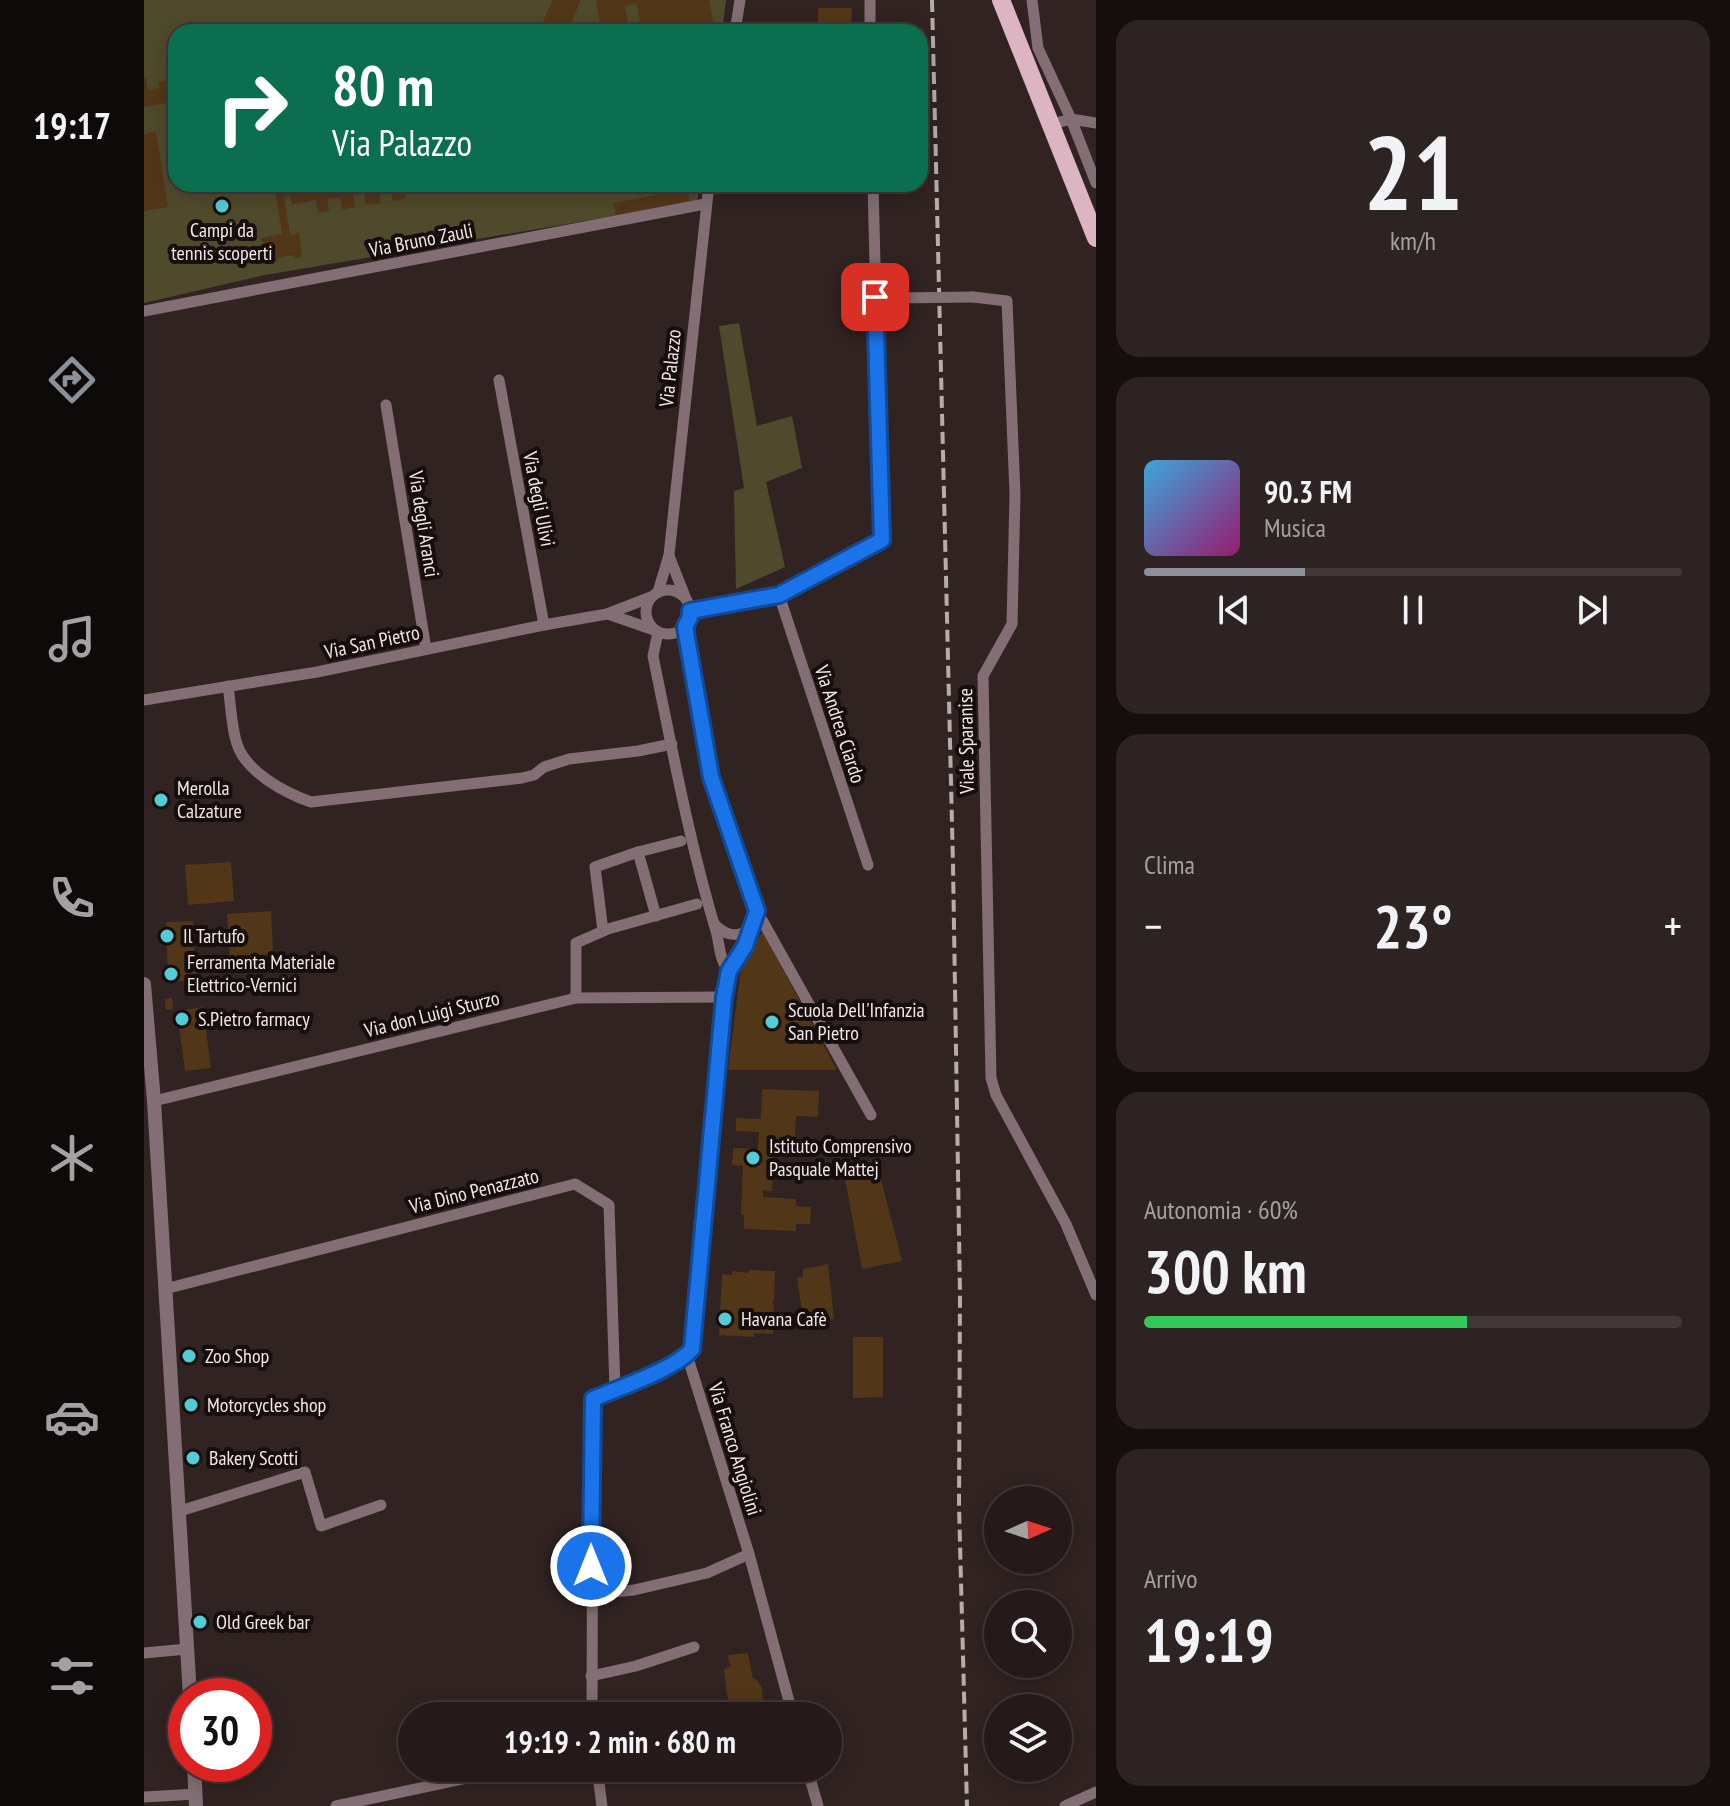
<!DOCTYPE html>
<html lang="it">
<head>
<meta charset="utf-8">
<style>
  :root { --surface:#251a19; --page:#2d2322; --text:#f1f3f6; --muted:#a3a1a2; --line:#423838; --accent:#8c9099 }
  body { margin:0; font-family:"PT Sans Narrow",sans-serif; background:var(--page); color:var(--text); height:100vh; display:flex; flex-direction:column; font-size:30px; white-space:nowrap }
  * { box-sizing:border-box; margin:0 }
  p { font-size:26px; color:var(--muted) }
  .icon { flex:none; width:44px; height:44px; fill:none; stroke:currentColor; stroke-width:2; stroke-linecap:round; stroke-linejoin:round }
  .map { position:relative; flex:1; overflow:hidden }
  .panel { display:flex; flex-direction:column; gap:20px; padding:20px; background:#140e0e; width:634px }
  .panel>* { flex:none }
  .guide { position:absolute; left:24px; top:24px; width:760px; height:168px; border-radius:24px; box-shadow:0 4px 20px #0003,0 0 0 2px var(--line); background:#0b6e4f; color:#fff; overflow:hidden }
  .needle { width:52px; rotate:87deg }
  .controls { position:absolute; left:840px; top:1486px; display:grid; gap:16px }
  .controls a { display:grid; place-items:center; width:88px; height:88px; border-radius:50%; background:var(--surface); box-shadow:0 4px 20px #0003,0 0 0 2px var(--line); font-size:40px }
  .speed { position:absolute; left:24px; top:1678px; display:flex; gap:16px; font-size:40px; font-weight:700; text-align:center }
  .speed>* { display:grid; place-content:center; width:104px; height:104px; border-radius:50%; background:var(--surface); box-shadow:0 4px 20px #0003,0 0 0 2px var(--line); line-height:1 }
  .speed .limit { border:12px solid #d22; background:#fff; color:#111 }
  .pin { position:absolute; display:grid; place-items:center; width:68px; height:68px; color:#fff; margin:-34px; border-radius:16px; box-shadow:0 4px 12px #0006 }
  .me { position:absolute; width:88px; margin:-44px; rotate:0deg; stroke-linejoin:round; filter:drop-shadow(0 0 6px #0008) }
  .turn { display:flex; align-items:center; gap:28px; height:168px; padding:0 32px; font-size:36px }
  .turn .icon { width:104px; height:104px; stroke-width:2.5 }
  .turn b { display:block; font-size:56px; line-height:68px }
  .big { font-size:60px; font-weight:700; line-height:1.1 }
  .panel .widget { flex:1; display:flex; flex-direction:column; justify-content:center; gap:12px; min-width:0; padding:0 28px; border-radius:24px; background:var(--page) }
  .panel .dial { align-items:center; gap:0 }
  .dial b { font-size:104px; line-height:1 }
  .song { display:flex; align-items:center; gap:24px }
  .cover { width:96px; height:96px; border-radius:12px; background:linear-gradient(135deg,hsl(200 70% 55%),hsl(320 70% 35%)) }
  .played { height:8px; border-radius:4px; background:linear-gradient(90deg,var(--accent) 30%,var(--line) 30%) }
  .keys { display:flex; justify-content:space-around; direction:ltr }
  .heat { display:flex; justify-content:space-between; align-items:center; font-size:44px; direction:ltr }
  .charge { height:12px; border-radius:6px; background:linear-gradient(90deg,#34c759 60%,var(--line) 0) }
  .trip { position:absolute; left:254px; top:1702px; width:444px; height:80px; border-radius:40px; background:var(--surface); box-shadow:0 4px 20px #0003,0 0 0 2px var(--line); font-weight:700; line-height:80px; text-align:center }
  main { display:flex; flex:1; min-height:0 }
  .tab-bar { display:flex; flex-direction:column; width:144px; justify-content:space-around; align-items:center; background:#0f0a0a; color:var(--muted) }
  .tab-bar .icon { width:56px; height:56px }
  .tab-bar .selected { color:var(--accent) }
  .tab-bar b { font-size:36px; color:var(--text) }
  .map>svg:first-child { display:block }
  .green { fill:#504a2c }
  .building { fill:#523618; fill-rule:evenodd }
  .lines { fill:none; stroke-linecap:round; stroke-linejoin:round }
  .minor { stroke:#826e74; stroke-width:11 }
  .tertiary { stroke:#826e74; stroke-width:14 }
  .primary { stroke:#ddb5c2; stroke-width:18 }
  .rail { stroke:#b7acab; stroke-width:4; stroke-dasharray:12 6; stroke-linecap:butt }
  .minor-bridge { stroke:#826e74; stroke-width:11 }
  .route-casing { stroke:#114b97; stroke-width:20 }
  .route { stroke:#1a73e8; stroke-width:14 }
  .poi-dot { fill:#52ccd6; stroke:#150e0d; stroke-width:3 }
  .labels { text-anchor:middle; stroke-width:8; stroke-linejoin:round; paint-order:stroke }
  .poi-label { font-size:20px; fill:#f2e8e7; stroke:#150e0d; text-anchor:start }
  .street-label { font-size:20px; fill:#f2e8e7; stroke:#150e0d }
</style>
</head>
<body>
<main>
<nav class="tab-bar">
<b>19:17</b>
<svg class="icon selected" aria-label="directions" viewBox="0 0 24 24"><path d="M12 3l9 9-9 9-9-9zM9 14v-3h6M13 9l2 2-2 2"/></svg>
<svg class="icon" aria-label="music" viewBox="0 0 24 24"><path d="M9 18V5l10-2v13"/><circle cx="6" cy="18" r="3"/><circle cx="16" cy="16" r="3"/></svg>
<svg class="icon" aria-label="phone" viewBox="0 0 24 24"><path d="M5 4h4l2 5-3 2q2 4 5 5l2-3 5 2v4C11 20 4 13 5 4z"/></svg>
<svg class="icon" aria-label="climate" viewBox="0 0 24 24"><path d="M12 3v18M4 7l16 10M4 17L20 7"/></svg>
<svg class="icon" aria-label="car" viewBox="0 0 24 24"><path d="M5 17H2v-5l4-1 3-4h7l3 4 3 1v5h-3M9 17h6M6 11h13"/><circle cx="7" cy="17" r="2"/><circle cx="17" cy="17" r="2"/></svg>
<svg class="icon" aria-label="filters" viewBox="0 0 24 24"><path d="M4 7h16M4 17h16"/><circle cx="9" cy="7" r="2"/><circle cx="15" cy="17" r="2"/></svg>
</nav>
<div class="map">
<svg width="952" height="1806" viewBox="0 0 952 1806">
  <rect width="100%" height="100%" fill="#312321"/>
  <g class="green">
    <path d="M0,0H582L578,32H32V184H556L553,202L121,275L0,303Z"/>
    <path d="M595,323L613,426L648,416L658,468L622,482L641,567L592,589L590,491L600,488L575,326Z"/>
  </g>
  <g class="building">
    <path d="M409,0H437L423,32H394Z"/>
    <path d="M452,0H565L570,28L566,32L457,31ZM493,4L496,25L485,27L481,6Z"/>
    <path d="M674,8H708L707,32H674Z"/>
    <path d="M0,78H2L4,90L15,88L14,82L32,79V101L0,107Z"/>
    <path d="M12,132L24,207L0,211V134Z"/>
    <path d="M139,184L140,190L145,189L144,184H265V186L260,187L262,199L249,201L246,189L235,191L237,203L222,205L220,193L209,195L211,207L198,210L196,197L183,199L185,211L174,213L172,200L148,204L146,195L140,196L146,235L155,233L158,257L150,258L149,255L134,258V261L121,263L117,238L138,234L130,185Z"/>
    <path d="M544,189L546,202L472,215L469,203Z"/>
    <path d="M87,862L90,901L44,905L41,865Z"/>
    <path d="M127,911L129,954L86,957L83,914Z"/>
    <path d="M49,921L52,980L24,982L22,922Z"/>
    <path d="M618,931L693,1070H584L596,974Z"/>
    <path d="M28,998L29,1009L22,1010L21,999Z"/>
    <path d="M59,1007L67,1068L41,1071L33,1011Z"/>
    <path d="M618,1089L675,1091L674,1117L652,1116L651,1139L673,1140V1152L630,1150L628,1191L619,1190V1197L652,1199V1206L667,1207L666,1224H652V1231L600,1229V1215L597,1214L599,1166L588,1165L589,1148L614,1149L615,1132L592,1131V1118L617,1119Z"/>
    <path d="M732,1160L758,1261L718,1269L699,1168Z"/>
    <path d="M684,1264L690,1319L667,1324L665,1316L659,1317L653,1278L659,1277V1269Z"/>
    <path d="M605,1270L631,1271L630,1301L628,1302L630,1306L629,1334L610,1333V1337L575,1335L578,1274L588,1275V1271L605,1273Z"/>
    <path d="M709,1337H739V1397L709,1398Z"/>
    <path d="M604,1653L609,1679H612L618,1688L620,1716H586L580,1670L587,1666L583,1655Z"/>
  </g>
  <g class="lines">
    <g class="minor">
      <path d="M726,0V32"/>
      <path d="M888,0L894,48L927,119L952,183"/>
      <path d="M591,32L596,0"/>
      <path d="M905,125L927,119L952,123"/>
      <path d="M829,297L863,301L871,494L868,624L839,676L847,1078L852,1095L922,1224L952,1295"/>
      <path d="M0,311L561,204"/>
      <path d="M355,380L400,625"/>
      <path d="M242,405L282,649"/>
      <path d="M525,556L542,599"/>
      <circle cx="524" cy="612" r="22"/>
      <path d="M514,592L525,555L565,184"/>
      <path d="M546,611L635,595"/>
      <path d="M464,614L510,630"/>
      <path d="M514,632L509,656C528,748 545,841 572,931C576,945 575,960 585,971"/>
      <path d="M84,686C87,705 87,726 93,744C102,772 141,793 167,802L378,778L390,775L400,767L425,759L494,751L528,744"/>
      <path d="M0,700L173,672L400,625L463,614L507,597"/>
      <path d="M724,865L635,595L738,540L729,184"/>
      <path d="M613,911L727,1115"/>
      <path d="M512,916L494,852L537,841"/>
      <path d="M570,924C582,936 593,939 607,928"/>
      <path d="M459,931L451,867L494,852"/>
      <path d="M432,998V943L464,929L553,904"/>
      <path d="M10,1101L432,998L580,997"/>
      <path d="M21,1289L431,1184L465,1205L471,1389"/>
      <path d="M543,1355L605,1554L649,1716"/>
      <path d="M36,1511L161,1472L177,1526L237,1505"/>
      <path d="M447,1594L490,1590L563,1573L605,1554"/>
      <path d="M0,1653L43,1649"/>
      <path d="M447,1676L492,1666L550,1647"/>
      <path d="M448,1716L449,1399C475,1388 531,1370 548,1349L580,997L585,971L601,946L613,911L567,777L541,627"/>
      <path d="M453,1768L458,1806"/>
      <path d="M663,1768L674,1806"/>
      <path d="M0,1797L52,1794"/>
      <path d="M192,1806L370,1768"/>
      <path d="M921,1806L952,1792"/>
    </g>
    <g class="tertiary">
      <path d="M0,984L10,1101L46,1696"/>
      <path d="M50,1764L52,1806"/>
    </g>
    <path class="primary" d="M857,0L952,238"/>
    <path class="rail" d="M788,0L809,865L816,1294L815,1506L823,1806"/>
    <path class="minor-bridge" d="M752,298L829,297"/>
  </g>
  <g class="lines">
    <g class="route-casing">
      <path id="route" d="M447,1566L449,1399C474,1388 532,1369 548,1349L580,997L585,971L601,946L613,911L567,777L541,627L546,617V611L635,595L738,540L731,297"/>
    </g>
    <use href="#route" class="route"/>
  </g>
  <g class="poi-dot">
    <circle cx="78" cy="206" r="8"/>
    <circle cx="17" cy="800" r="8"/>
    <circle cx="23" cy="936" r="8"/>
    <circle cx="27" cy="974" r="8"/>
    <circle cx="38" cy="1019" r="8"/>
    <circle cx="628" cy="1022" r="8"/>
    <circle cx="609" cy="1158" r="8"/>
    <circle cx="581" cy="1319" r="8"/>
    <circle cx="45" cy="1356" r="8"/>
    <circle cx="47" cy="1405" r="8"/>
    <circle cx="49" cy="1458" r="8"/>
    <circle cx="56" cy="1622" r="8"/>
  </g>
  <g class="labels">
    <g class="poi-label">
      <text x="78" y="237" text-anchor="middle">Campi da<tspan x="78" dy="23">tennis scoperti</tspan></text>
      <text x="33" y="795">Merolla<tspan x="33" dy="23">Calzature</tspan></text>
      <text x="39" y="943">Il Tartufo</text>
      <text x="43" y="969">Ferramenta Materiale<tspan x="43" dy="23">Elettrico-Vernici</tspan></text>
      <text x="644" y="1017">Scuola Dell'Infanzia<tspan x="644" dy="23">San Pietro</tspan></text>
      <text x="54" y="1026">S.Pietro farmacy</text>
      <text x="625" y="1153">Istituto Comprensivo<tspan x="625" dy="23">Pasquale Mattej</tspan></text>
      <text x="597" y="1326">Havana Cafè</text>
      <text x="61" y="1363">Zoo Shop</text>
      <text x="63" y="1412">Motorcycles shop</text>
      <text x="65" y="1465">Bakery Scotti</text>
      <text x="72" y="1629">Old Greek bar</text>
    </g>
    <g class="street-label">
      <text transform="translate(277 240) rotate(-11)" y="7">Via Bruno Zauli</text>
      <text transform="translate(526 368) rotate(-84)" y="7">Via Palazzo</text>
      <text transform="translate(395 499) rotate(79)" y="7">Via degli Ulivi</text>
      <text transform="translate(280 524) rotate(81)" y="7">Via degli Aranci</text>
      <text transform="translate(228 642) rotate(-12)" y="7">Via San Pietro</text>
      <text transform="translate(696 724) rotate(72)" y="7">Via Andrea Ciardo</text>
      <text transform="translate(822 741) rotate(-91)" y="7">Viale Sparanise</text>
      <text transform="translate(288 1014) rotate(-14)" y="7">Via don Luigi Sturzo</text>
      <text transform="translate(330 1191) rotate(-14)" y="7">Via Dino Penazzato</text>
      <text transform="translate(591 1449) rotate(73)" y="7">Via Franco Angiolini</text>
    </g>
  </g>
</svg>
<div class="controls">
<a><svg class="needle" viewBox="-14 -14 28 28"><path d="M0-13l5 13h-10z" fill="#e53935"/><path d="M0 13l5-13h-10z" fill="#a3a1a2"/></svg></a>
<a><svg class="icon" aria-label="search" viewBox="0 0 24 24"><circle cx="10" cy="10" r="6"/><path d="M15 15l6 6"/></svg></a>
<a><svg class="icon" aria-label="layers" viewBox="0 0 24 24"><path d="M12 4l9 5-9 5-9-5zM3 14l9 5 9-5"/></svg></a>
</div>
<div class="speed"><div class="limit">30</div></div>
<div class="pin" style="left:731px;top:297px;background:#d93025"><svg class="icon" aria-label="arrive" viewBox="0 0 24 24"><path d="M6 21V4h12l-3 4 3 4H6"/></svg></div>
<svg class="me" style="left:447px;top:1566px" viewBox="-20 -20 40 40"><circle r="17" fill="#1a73e8" stroke="#fff" stroke-width="3"/><path d="M0-11L8 9 0 5-8 9z" fill="#fff"/></svg>
<div class="trip">19:19 · 2 min · 680 m</div>
<div class="guide">
<div class="turn"><svg class="icon" aria-label="right" viewBox="0 0 24 24"><path d="M7 20v-9h11M14 6l5 5-5 5"/></svg><div><b>80 m</b>Via Palazzo</div></div>
</div>
</div>
<section class="panel">
<div class="widget dial"><b>21</b><p>km/h</p></div>
<div class="widget">
<div class="song"><i class="cover"></i><div><b>90.3 FM</b><p>Musica</p></div></div>
<div class="played"></div>
<div class="keys"><svg class="icon" aria-label="previous" viewBox="0 0 24 24"><path d="M18 5L8 12l10 7zM5 5v14"/></svg><svg class="icon" aria-label="pause" viewBox="0 0 24 24"><path d="M8 5v14M16 5v14"/></svg><svg class="icon" aria-label="next" viewBox="0 0 24 24"><path d="M6 5l10 7-10 7zM19 5v14"/></svg></div>
</div>
<div class="widget"><p>Clima</p>
<div class="heat"><a>−</a><b class="big">23°</b><a>+</a></div>
</div>
<div class="widget"><p>Autonomia · 60%</p><b class="big">300 km</b><div class="charge"></div></div>
<div class="widget"><p>Arrivo</p><b class="big">19:19</b></div>
</section>
</main>
</body>
</html>
